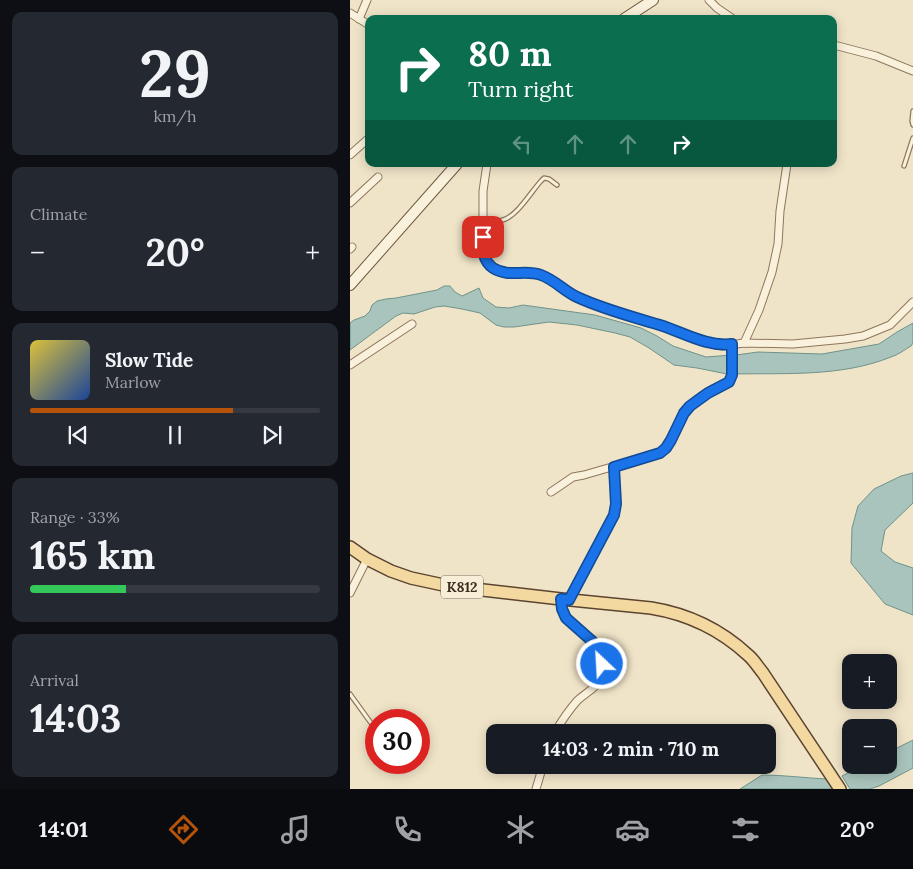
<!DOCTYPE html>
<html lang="en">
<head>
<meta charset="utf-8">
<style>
  :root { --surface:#171b24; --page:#242831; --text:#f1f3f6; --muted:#9ea1a6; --line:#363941; --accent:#b45309 }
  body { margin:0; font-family:Lora,serif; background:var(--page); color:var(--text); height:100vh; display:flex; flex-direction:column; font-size:19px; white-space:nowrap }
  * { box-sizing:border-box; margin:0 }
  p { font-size:16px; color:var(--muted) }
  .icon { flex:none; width:28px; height:28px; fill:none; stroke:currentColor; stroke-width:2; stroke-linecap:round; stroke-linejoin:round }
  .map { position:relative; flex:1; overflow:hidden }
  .details { display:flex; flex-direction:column; gap:12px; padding:12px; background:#0d0f14; width:350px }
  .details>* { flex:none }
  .banner { position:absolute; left:15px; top:15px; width:472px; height:152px; border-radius:10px; box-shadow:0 2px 12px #0003; background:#0b6e4f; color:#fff; overflow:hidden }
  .tools { position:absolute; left:492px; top:654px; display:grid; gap:10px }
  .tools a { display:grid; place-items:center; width:55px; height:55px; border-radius:10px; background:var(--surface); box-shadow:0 2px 12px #0003; font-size:25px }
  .speed { position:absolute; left:15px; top:709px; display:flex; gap:10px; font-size:25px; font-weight:700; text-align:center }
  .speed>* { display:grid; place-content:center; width:65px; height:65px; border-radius:50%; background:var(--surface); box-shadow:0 2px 12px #0003; line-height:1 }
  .speed .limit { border:8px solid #d22; background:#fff; color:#111 }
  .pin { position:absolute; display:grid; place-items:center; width:42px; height:42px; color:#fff; margin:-21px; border-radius:10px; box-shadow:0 2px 8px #0006 }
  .me { position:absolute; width:55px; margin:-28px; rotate:335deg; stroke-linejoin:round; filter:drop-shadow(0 0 4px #0008) }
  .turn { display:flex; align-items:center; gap:18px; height:105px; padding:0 20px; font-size:22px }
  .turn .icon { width:65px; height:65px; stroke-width:2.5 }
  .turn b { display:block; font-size:35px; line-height:42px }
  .lanes { display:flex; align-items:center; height:48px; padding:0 20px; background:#0003; justify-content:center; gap:25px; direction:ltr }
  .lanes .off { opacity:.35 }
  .big { font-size:38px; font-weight:800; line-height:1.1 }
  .details .card { flex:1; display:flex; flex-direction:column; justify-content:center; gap:8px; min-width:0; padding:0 18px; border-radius:10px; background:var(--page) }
  .details .dial { align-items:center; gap:0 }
  .dial b { font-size:65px; line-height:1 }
  .song { display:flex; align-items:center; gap:15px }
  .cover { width:60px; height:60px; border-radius:8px; background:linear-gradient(135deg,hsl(50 70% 55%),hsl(220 70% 35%)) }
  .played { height:5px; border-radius:2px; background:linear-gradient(90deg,var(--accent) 70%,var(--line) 70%) }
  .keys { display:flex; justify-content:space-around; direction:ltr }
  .heat { display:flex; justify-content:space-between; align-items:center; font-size:28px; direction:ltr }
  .charge { height:8px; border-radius:4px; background:linear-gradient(90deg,#34c759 33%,var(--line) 0) }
  .trip { position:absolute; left:136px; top:724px; width:290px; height:50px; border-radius:10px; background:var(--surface); box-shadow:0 2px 12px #0003; font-weight:800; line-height:50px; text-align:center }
  .tabs { display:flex; height:80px; justify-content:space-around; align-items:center; background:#090b0e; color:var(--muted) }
  .tabs .icon { width:35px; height:35px }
  .tabs .active { color:var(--accent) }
  .tabs b { font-size:22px; color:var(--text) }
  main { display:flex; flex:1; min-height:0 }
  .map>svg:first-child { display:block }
  .water { fill:#a9c4bc; stroke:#6f938a }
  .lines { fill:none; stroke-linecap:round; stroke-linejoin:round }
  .service-casing { stroke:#8d765c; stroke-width:5.5 }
  .minor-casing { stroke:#8d765c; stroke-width:9 }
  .secondary-casing { stroke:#6f573f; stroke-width:12 }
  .primary-casing { stroke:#5b4430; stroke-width:14 }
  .service { stroke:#faf1dc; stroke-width:3 }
  .minor { stroke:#faf1dc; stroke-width:7 }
  .secondary { stroke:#faf1dc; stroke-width:10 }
  .primary { stroke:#f3d9a0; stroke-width:11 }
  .route-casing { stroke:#114b97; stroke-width:12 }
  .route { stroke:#1a73e8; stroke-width:9 }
  .labels { text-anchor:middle; stroke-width:5; stroke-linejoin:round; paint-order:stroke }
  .shield { fill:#f7eed8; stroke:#756857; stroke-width:1 }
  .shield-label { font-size:14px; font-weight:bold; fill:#3d2e20 }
</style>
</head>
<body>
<main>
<section class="details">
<div class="card dial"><b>29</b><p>km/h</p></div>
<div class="card"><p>Climate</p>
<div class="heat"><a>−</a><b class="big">20°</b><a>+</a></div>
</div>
<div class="card">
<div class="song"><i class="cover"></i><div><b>Slow Tide</b><p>Marlow</p></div></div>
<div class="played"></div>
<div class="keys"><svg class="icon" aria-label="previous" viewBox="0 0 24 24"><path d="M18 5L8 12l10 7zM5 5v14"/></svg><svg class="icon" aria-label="pause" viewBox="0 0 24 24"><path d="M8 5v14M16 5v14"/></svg><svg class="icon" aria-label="next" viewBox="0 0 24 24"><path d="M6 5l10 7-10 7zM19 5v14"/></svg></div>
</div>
<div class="card"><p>Range · 33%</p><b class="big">165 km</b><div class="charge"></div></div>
<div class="card"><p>Arrival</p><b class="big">14:03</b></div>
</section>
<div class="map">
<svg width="563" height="789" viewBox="0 0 563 789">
  <rect width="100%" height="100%" fill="#f0e4c8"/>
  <g class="water">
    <path d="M94,286H100L105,292L112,296L129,288L133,298L146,307L159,308L173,305L245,315L291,328L307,336L323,346L356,357L382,355V375L347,368L324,365L299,348L280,337L265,333L227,325L199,322L164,327H154L146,325L130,313L112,309L94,306L85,307L64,314L53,313L46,316L0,350V323L4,320L15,316L20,311L22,305L27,301L36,299L46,298L87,290Z"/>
    <path d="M563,323V343L561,346C554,350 548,355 541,357C491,377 437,373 384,374L386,355L408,352L472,354L529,344L547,332Z"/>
    <path d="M563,473V503L535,530L531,551L545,562L563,568V615L535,604L501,563L502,528L508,506L524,489L551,476Z"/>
    <path d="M563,740V768L529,786L520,789H500L492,776L513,765H539V752Z"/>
    <path d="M412,775C434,775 455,778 477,779L483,789H390Z"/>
  </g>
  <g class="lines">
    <g class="service-casing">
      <g id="service">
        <path d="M563,111L562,121L563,125"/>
        <path d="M554,166L563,138"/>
        <path d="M133,220C140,221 146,222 153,220C167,216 181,192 191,181L194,178L199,179L207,185"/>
        <path d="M0,694L21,723"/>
      </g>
    </g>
    <g class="minor-casing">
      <g id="minor">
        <path d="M359,0L367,8L383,19"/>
        <path d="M0,13L19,25"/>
        <path d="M9,19L17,0"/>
        <path d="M484,45L526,56L563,71"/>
        <path d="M0,155L19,138"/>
        <path d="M137,164L133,191V255L139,264L143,268L159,274L186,273L192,275L199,278L225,296L249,306L314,327L363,344L372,346L394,343L443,344L495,339L513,336L540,325L563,302"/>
        <path d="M0,203L28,177"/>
        <path d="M0,249L2,247"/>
        <path d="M394,343L409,310L422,272L428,244L430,211L437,164"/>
        <path d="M0,365L62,324"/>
        <path d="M201,492L223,477L234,475L310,453C322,442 326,427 334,413C344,398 363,388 379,382L382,375V344"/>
        <path d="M0,593L17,559"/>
        <path d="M219,600L264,515L266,504L264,467"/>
        <path d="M205,732C211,722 219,710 227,701C234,694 245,689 250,680C259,663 246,644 233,633C228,628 220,624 216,617C212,612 212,606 211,599"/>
        <path d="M186,789L193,765"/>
      </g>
    </g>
    <g class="secondary-casing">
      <g id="secondary">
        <path d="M274,19L303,0"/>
        <path d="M0,285L107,164"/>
      </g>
    </g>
    <g class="primary-casing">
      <path id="primary" d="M0,547L17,559L41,571L61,578L98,586L211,599L301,608C338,614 370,629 398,655C404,660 408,667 413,673L490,789"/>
    </g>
    <use href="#service" class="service"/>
    <use href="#minor" class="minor"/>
    <use href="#secondary" class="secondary"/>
    <use href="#primary" class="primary"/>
  </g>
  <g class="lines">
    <g class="route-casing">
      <path id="route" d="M133,237C133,249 132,260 143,268C159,278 175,269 191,275C205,280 214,291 227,297C255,310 284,317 313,326C336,334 358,347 382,344V375L379,382L358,393L340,406L334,413L321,440L316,448L310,453L264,467L266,504L264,515L219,600L211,599L212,609L216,618L242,641L251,655L252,664"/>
    </g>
    <use href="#route" class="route"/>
  </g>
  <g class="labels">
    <rect class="shield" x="91" y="575.5" width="42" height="23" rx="4"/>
    <g class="shield-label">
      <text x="112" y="592">K812</text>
    </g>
  </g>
</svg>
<div class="tools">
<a>+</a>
<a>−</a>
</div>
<div class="speed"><div class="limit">30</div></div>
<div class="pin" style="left:133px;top:237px;background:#d93025"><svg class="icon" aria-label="arrive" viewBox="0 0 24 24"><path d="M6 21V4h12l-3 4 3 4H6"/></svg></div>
<svg class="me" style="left:252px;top:664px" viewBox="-20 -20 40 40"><circle r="17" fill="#1a73e8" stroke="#fff" stroke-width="3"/><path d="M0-11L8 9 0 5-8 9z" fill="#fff"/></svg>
<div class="trip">14:03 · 2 min · 710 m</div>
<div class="banner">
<div class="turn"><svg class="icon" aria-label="right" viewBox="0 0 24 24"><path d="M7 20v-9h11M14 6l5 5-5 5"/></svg><div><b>80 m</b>Turn right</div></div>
<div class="lanes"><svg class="icon off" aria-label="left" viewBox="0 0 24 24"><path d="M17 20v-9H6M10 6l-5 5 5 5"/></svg><svg class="icon off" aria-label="ahead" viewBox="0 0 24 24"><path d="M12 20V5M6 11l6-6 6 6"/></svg><svg class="icon off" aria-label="ahead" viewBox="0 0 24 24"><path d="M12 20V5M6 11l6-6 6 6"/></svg><svg class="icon" aria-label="right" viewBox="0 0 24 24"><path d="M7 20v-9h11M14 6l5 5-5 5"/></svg></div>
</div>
</div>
</main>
<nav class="tabs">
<b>14:01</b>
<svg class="icon active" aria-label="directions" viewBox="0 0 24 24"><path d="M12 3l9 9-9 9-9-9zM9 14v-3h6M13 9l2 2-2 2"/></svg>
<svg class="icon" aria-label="music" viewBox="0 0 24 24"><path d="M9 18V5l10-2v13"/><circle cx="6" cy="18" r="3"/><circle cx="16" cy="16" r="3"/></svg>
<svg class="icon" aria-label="phone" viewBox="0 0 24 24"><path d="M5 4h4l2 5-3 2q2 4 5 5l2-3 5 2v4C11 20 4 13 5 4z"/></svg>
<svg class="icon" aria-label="climate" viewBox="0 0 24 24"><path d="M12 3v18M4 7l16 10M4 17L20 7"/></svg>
<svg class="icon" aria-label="car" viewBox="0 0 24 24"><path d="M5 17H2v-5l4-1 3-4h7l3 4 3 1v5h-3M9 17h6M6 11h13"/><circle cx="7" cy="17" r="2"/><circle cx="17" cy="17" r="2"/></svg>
<svg class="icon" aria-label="filters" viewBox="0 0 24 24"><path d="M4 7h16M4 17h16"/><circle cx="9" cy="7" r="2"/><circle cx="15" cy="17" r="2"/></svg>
<b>20°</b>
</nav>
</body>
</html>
